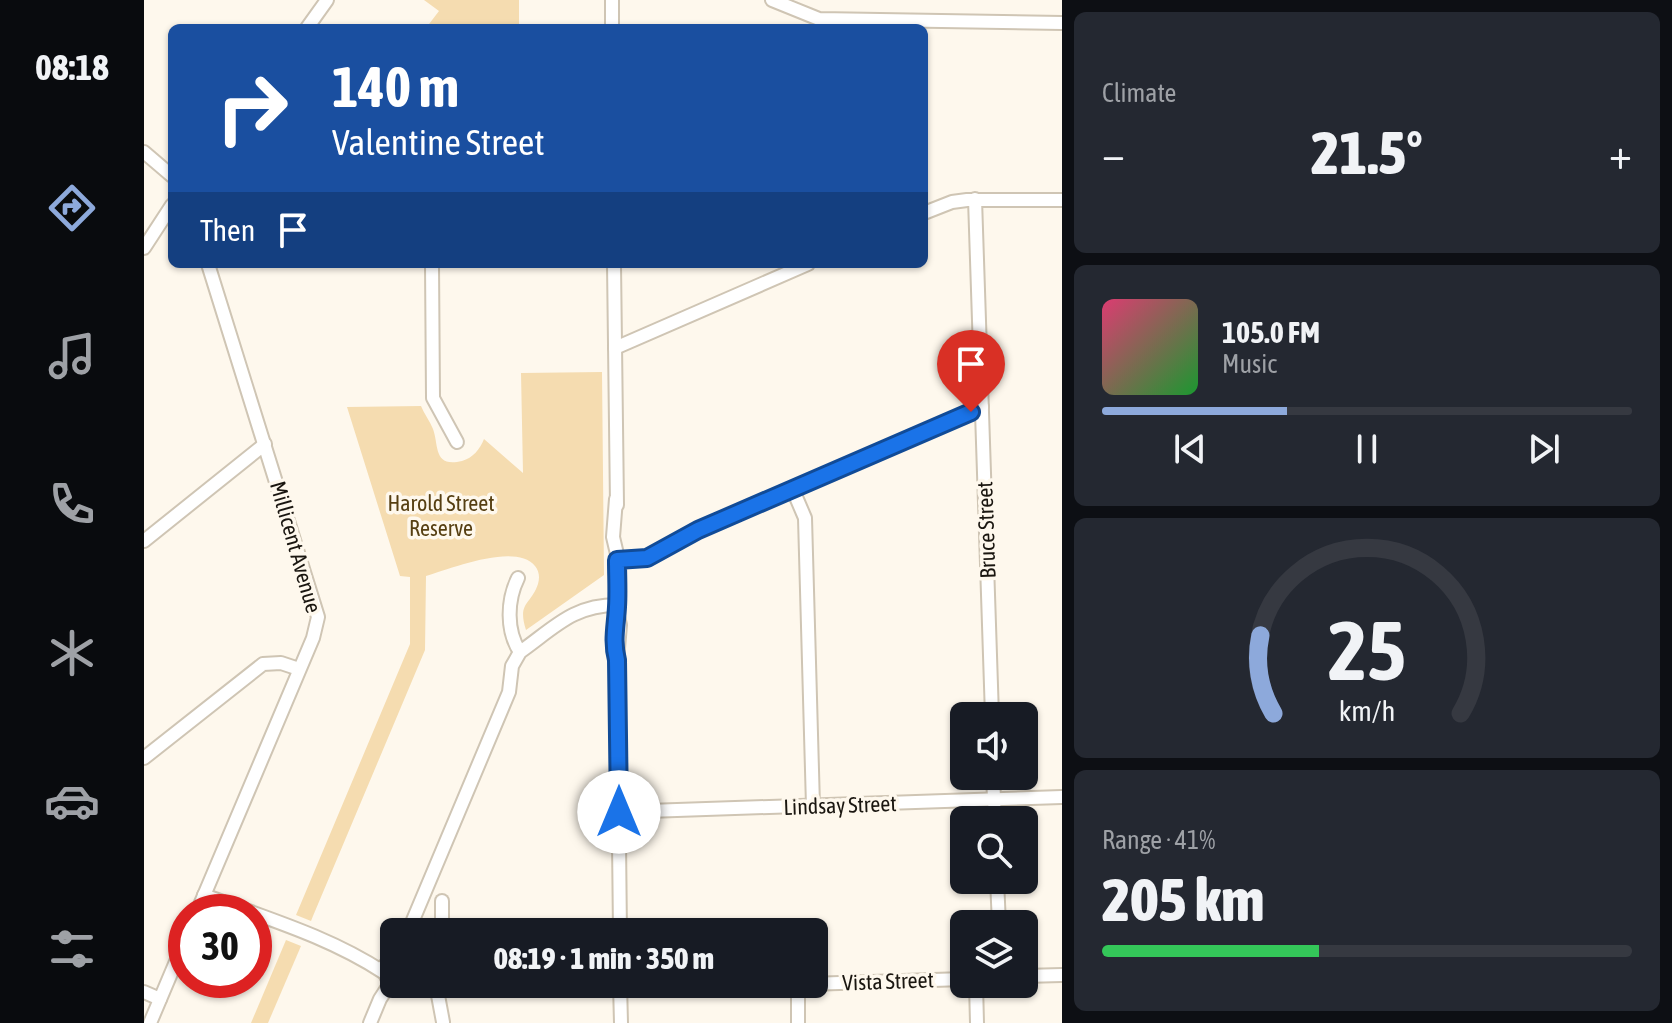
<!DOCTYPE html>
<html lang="en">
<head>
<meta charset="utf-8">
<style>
  :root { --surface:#171b24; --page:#242831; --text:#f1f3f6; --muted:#9ea1a6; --line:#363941; --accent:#8da9db }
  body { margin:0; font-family:"Asap Condensed",sans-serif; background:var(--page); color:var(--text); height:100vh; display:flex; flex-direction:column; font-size:30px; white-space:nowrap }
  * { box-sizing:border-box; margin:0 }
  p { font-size:26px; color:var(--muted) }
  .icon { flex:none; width:44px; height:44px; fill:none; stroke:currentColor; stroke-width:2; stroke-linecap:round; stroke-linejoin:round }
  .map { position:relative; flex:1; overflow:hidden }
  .details { display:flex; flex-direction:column; gap:12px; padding:12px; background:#0d0f14; width:610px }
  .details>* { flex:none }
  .banner { position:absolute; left:24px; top:24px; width:760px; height:244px; border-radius:12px; box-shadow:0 2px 6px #0004; background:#1a4fa0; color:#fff; overflow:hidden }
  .buttons { position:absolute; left:806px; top:702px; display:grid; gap:16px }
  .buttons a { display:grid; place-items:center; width:88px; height:88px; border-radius:12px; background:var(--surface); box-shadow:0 2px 6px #0004; font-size:40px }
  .speed { position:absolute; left:24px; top:894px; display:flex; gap:16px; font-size:40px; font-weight:700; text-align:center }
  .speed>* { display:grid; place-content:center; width:104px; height:104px; border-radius:50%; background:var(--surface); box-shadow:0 2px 6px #0004; line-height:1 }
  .speed .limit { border:12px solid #d22; background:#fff; color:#111 }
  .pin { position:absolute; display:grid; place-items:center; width:68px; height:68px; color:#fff; margin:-82px -34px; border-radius:50% 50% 50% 0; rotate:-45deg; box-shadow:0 0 8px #0007 }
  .pin .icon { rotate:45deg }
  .me { position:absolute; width:88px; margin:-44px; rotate:0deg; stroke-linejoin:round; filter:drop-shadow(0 0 6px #0008) }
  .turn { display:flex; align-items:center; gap:28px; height:168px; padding:0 32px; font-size:36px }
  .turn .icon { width:104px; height:104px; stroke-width:2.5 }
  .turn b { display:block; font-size:56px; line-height:68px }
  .then { display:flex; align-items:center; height:76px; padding:0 32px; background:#0003; gap:16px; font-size:30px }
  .big { font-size:60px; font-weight:800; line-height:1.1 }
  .details .widget { flex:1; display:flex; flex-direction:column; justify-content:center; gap:12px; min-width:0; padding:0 28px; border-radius:12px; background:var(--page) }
  .details .dial { align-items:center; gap:0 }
  .dial svg { height:208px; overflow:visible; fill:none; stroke:var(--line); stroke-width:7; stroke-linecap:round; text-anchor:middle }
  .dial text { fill:var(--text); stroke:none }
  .song { display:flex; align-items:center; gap:24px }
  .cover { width:96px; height:96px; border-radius:12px; background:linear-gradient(135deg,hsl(340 70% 55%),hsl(130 70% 35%)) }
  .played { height:8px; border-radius:4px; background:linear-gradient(90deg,var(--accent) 35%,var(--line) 35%) }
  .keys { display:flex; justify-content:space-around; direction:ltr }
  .heat { display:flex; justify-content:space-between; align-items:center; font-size:44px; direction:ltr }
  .charge { height:12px; border-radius:6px; background:linear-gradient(90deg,#34c759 41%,var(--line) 0) }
  .trip { position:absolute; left:236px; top:918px; width:448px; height:80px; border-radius:12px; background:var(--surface); box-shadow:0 2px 6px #0004; font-weight:800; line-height:80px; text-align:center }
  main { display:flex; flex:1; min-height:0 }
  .menu { display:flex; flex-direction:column; width:144px; justify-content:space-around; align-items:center; background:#090b0e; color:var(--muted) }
  .menu .icon { width:56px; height:56px }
  .menu .on { color:var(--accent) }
  .menu b { font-size:36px; color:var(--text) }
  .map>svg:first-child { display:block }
  .green { fill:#f5dcb0 }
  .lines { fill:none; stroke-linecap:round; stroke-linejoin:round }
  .street-casing { stroke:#cfc5b4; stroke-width:16 }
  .street { stroke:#fff; stroke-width:12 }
  .route-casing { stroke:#114b97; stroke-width:20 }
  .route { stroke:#1a73e8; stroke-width:14 }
  .labels { text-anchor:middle; stroke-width:7; stroke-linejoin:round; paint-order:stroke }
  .park-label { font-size:22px; fill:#563f12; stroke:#fef8ed }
  .street-label { font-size:22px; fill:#1a1610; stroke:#fef8ed }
</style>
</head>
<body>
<main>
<nav class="menu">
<b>08:18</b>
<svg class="icon on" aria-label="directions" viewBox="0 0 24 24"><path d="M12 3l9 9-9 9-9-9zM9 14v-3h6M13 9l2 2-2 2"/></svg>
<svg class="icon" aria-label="music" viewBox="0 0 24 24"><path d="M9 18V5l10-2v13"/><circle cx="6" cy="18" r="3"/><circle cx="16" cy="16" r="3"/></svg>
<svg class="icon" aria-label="phone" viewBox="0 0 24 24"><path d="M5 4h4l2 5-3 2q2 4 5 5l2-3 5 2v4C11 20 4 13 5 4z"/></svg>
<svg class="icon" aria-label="climate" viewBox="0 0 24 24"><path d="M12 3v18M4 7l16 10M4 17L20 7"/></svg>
<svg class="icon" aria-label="car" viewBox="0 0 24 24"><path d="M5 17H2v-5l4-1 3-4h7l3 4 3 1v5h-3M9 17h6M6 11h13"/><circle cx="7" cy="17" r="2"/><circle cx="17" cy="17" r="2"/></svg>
<svg class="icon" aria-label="filters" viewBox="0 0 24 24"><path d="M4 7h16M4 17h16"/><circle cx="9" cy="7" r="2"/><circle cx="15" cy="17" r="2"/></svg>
</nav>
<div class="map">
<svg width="918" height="1023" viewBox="0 0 918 1023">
  <rect width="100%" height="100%" fill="#fef8ed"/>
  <g class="green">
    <path d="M280,0H375V28H282L295,11Z"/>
    <path d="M458,372L460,575L382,630C373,602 387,605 394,584C396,577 395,571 391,566C372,542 306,569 282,576L281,650L169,916L167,921L152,915L266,644V577L256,576L203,407L277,406C280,414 286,421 289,429C295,445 289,468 318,461C329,458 336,449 340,439L379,473L377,373Z"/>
    <path d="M142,940L157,946L124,1023H107Z"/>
  </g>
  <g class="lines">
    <g class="street-casing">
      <g id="street">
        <path d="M468,0V28"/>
        <path d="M628,0L675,19L918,23"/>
        <path d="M163,28L183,0"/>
        <path d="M0,152L28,176"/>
        <path d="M831,199L848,716"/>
        <path d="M780,213L808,202L823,200H918"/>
        <path d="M0,248L28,205"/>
        <path d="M288,264L289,398L313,442"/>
        <path d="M470,264L473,505"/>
        <path d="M471,348L664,264"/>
        <path d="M649,490L661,518L669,806"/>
        <path d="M472,499L469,537L473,554V612L476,625L473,660L476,932"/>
        <path d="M0,541L121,444"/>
        <path d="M473,560L503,558L554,530L838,407"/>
        <path d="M374,578C363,600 362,631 376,652"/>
        <path d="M0,758L119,664L137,663L155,669"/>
        <path d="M849,776L851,820"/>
        <path d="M475,812L918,797"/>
        <path d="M853,880L855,924"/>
        <path d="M60,895C121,918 184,936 239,972"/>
        <path d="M298,901V932"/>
        <path d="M53,912L169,638L174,617L64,264"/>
        <path d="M264,932L365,692L368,666L376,652C410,628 429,605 473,605"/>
        <path d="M880,976L918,975"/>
        <path d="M243,978L239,967L245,962H250"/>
        <path d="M296,984L293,990L299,1022"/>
        <path d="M476,984L477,1023"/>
        <path d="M832,984L833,1023"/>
        <path d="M654,985V1023"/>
        <path d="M476,990L820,979"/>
        <path d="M0,992L16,999"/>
        <path d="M6,1023L42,938"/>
        <path d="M226,1023L236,999L249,979"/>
      </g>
    </g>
    <use href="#street" class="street"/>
  </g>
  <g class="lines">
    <g class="route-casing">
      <path id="route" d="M475,812L473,660C468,641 472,626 473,607C474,592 473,576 473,560L503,558L554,530L827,412"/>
    </g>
    <use href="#route" class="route"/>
  </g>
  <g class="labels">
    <g class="park-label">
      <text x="297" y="511">Harold Street<tspan x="297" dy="25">Reserve</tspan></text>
    </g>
    <g class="street-label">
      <text transform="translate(842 530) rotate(-92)" y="8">Bruce Street</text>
      <text transform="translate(152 547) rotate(74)" y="8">Millicent Avenue</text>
      <text transform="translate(696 805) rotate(-2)" y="8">Lindsay Street</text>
      <text transform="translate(744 981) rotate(-2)" y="8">Vista Street</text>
    </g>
  </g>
</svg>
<div class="buttons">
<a><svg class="icon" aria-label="sound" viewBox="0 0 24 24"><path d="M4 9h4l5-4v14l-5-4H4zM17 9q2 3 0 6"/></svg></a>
<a><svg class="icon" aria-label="search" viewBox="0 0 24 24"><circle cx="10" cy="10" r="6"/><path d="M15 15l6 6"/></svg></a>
<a><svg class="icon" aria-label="layers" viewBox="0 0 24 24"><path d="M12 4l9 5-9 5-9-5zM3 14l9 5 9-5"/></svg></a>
</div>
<div class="speed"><div class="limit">30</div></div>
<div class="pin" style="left:827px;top:412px;background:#d93025"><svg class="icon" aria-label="arrive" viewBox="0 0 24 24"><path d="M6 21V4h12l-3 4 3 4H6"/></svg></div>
<svg class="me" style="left:475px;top:812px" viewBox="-20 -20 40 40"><circle r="19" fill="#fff"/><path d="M0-13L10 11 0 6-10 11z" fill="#1a73e8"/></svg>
<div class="trip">08:19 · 1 min · 350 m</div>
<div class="banner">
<div class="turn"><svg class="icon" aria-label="right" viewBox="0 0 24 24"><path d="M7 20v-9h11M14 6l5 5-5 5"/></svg><div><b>140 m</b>Valentine Street</div></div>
<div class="then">Then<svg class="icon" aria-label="arrive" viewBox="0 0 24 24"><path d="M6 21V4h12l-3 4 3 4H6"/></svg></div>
</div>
</div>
<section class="details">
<div class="widget"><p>Climate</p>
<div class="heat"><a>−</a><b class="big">21.5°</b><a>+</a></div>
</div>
<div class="widget">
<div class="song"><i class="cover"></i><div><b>105.0 FM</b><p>Music</p></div></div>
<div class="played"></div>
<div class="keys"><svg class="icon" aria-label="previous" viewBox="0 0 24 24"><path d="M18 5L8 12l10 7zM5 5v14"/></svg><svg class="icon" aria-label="pause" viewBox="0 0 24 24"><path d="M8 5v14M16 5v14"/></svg><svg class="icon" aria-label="next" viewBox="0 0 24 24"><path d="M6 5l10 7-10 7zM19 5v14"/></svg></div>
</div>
<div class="widget dial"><svg viewBox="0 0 100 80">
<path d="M14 69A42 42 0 1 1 86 69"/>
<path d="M14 69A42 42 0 0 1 9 39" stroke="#8da9db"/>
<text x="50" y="56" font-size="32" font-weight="700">25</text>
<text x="50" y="72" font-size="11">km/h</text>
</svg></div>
<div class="widget"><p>Range · 41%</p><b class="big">205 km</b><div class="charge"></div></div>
</section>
</main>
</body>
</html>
